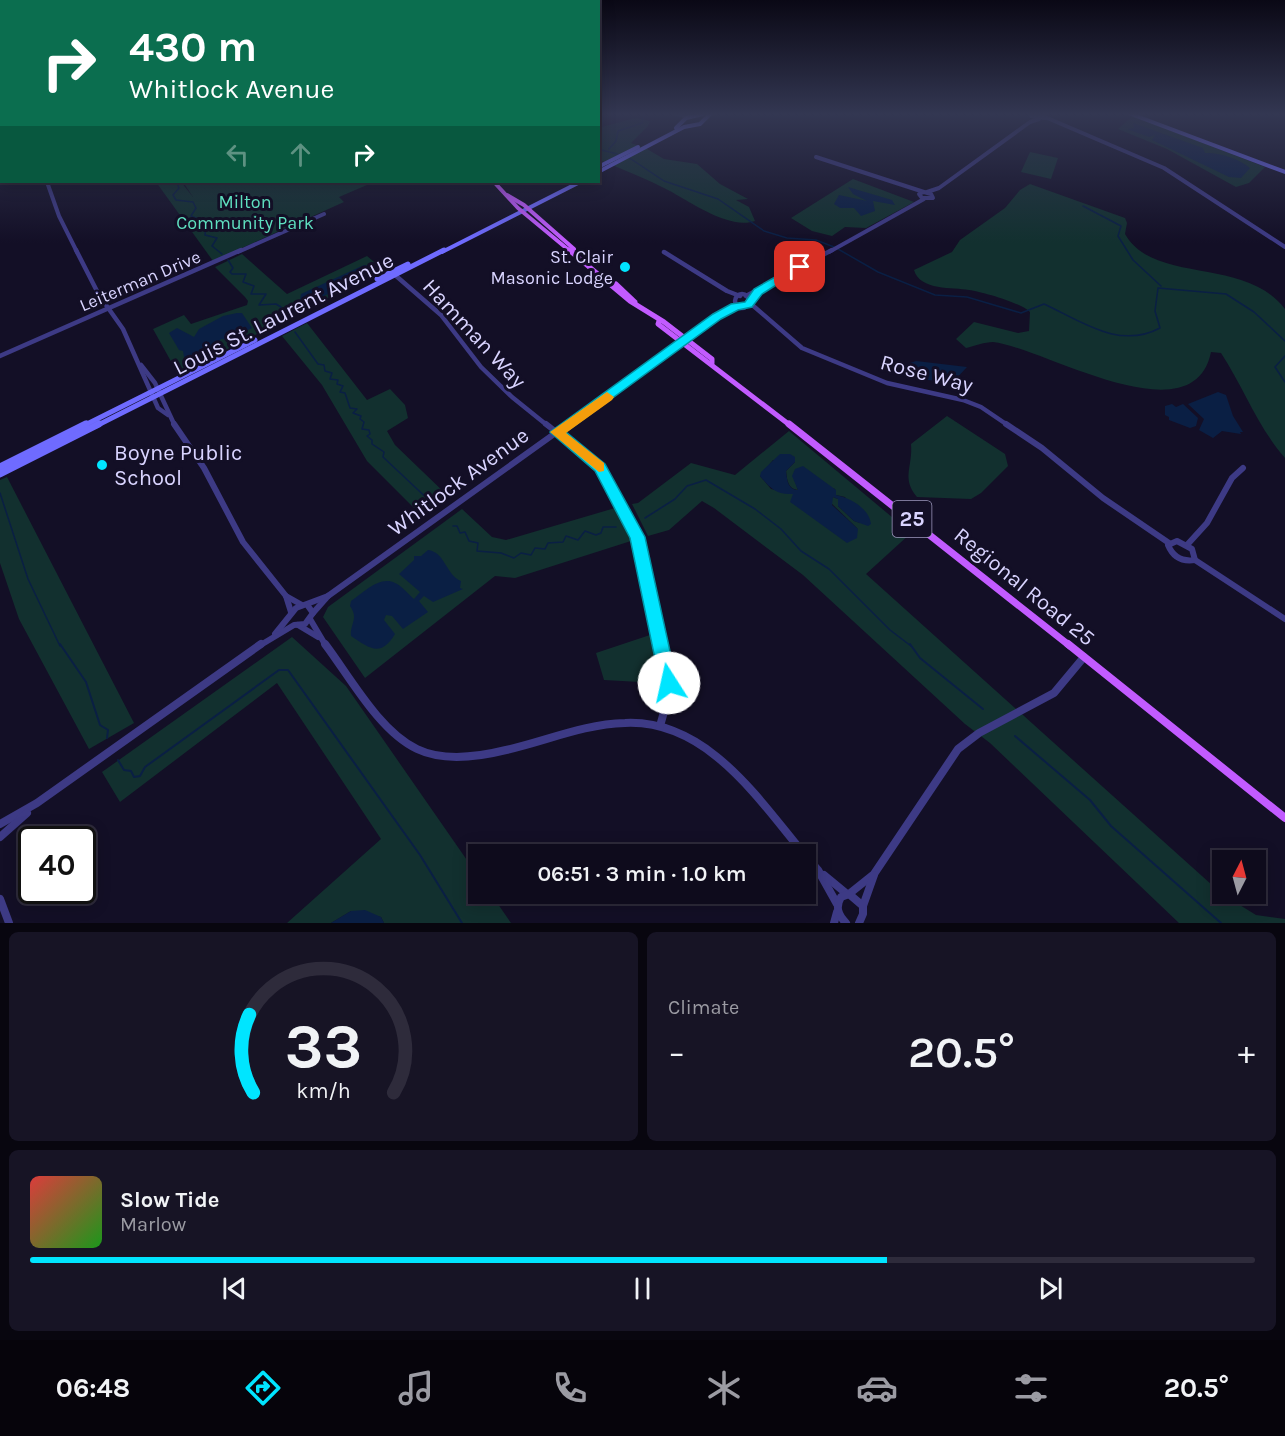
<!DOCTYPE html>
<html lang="en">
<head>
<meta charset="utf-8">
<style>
  :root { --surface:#0e0b1c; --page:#171425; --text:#f1f3f6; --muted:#9b9ba3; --line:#2e2b3b; --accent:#00e5ff }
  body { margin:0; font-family:Karla,sans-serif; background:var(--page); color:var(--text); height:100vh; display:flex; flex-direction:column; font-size:22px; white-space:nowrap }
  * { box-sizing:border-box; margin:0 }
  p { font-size:20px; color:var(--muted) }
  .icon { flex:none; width:33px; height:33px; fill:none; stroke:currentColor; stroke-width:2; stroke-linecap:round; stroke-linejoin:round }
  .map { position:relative; height:923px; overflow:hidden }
  .side { display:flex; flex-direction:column; gap:9px; padding:9px; background:#08060f; flex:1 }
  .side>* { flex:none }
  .guide { position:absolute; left:0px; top:0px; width:600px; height:183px; box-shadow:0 3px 15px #0003,0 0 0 2px var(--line); background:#0b6e4f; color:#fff; overflow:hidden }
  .needle { width:39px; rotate:6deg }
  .controls { position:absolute; left:1212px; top:850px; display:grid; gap:12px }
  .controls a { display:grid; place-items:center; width:54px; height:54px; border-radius:0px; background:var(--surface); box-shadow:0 3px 15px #0003,0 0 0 2px var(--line); font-size:30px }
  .speed { position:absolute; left:18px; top:826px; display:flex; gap:12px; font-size:30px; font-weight:700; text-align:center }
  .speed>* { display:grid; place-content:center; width:78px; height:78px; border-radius:50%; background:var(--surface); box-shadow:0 3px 15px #0003,0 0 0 2px var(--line); line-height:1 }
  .speed .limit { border:3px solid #111; border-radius:9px; background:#fff; color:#111 }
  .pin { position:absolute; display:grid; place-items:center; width:51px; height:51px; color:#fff; margin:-26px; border-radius:12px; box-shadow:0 3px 9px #0006 }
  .me { position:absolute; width:66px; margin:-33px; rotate:350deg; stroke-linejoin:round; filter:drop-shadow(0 0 4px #0008) }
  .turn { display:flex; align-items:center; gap:21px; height:126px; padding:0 30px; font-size:27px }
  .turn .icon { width:78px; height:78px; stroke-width:2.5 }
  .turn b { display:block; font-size:42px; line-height:51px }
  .lanes { display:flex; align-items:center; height:57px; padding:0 30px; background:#0003; justify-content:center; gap:30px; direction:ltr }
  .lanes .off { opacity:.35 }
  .big { font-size:45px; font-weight:600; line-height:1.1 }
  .side .tile { flex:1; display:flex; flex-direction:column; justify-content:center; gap:9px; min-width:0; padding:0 21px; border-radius:9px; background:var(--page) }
  .side .dial { align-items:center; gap:0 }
  .dial svg { height:156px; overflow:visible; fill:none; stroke:var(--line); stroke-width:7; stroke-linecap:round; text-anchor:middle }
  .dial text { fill:var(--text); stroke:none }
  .song { display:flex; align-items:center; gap:18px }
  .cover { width:72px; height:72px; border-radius:9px; background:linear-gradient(135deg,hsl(0 70% 55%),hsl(120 70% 35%)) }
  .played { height:6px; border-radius:3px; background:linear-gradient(90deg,var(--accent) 70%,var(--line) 70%) }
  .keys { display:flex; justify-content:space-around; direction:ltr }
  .heat { display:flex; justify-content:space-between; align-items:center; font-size:33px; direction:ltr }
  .side .tiles { flex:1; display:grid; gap:9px; grid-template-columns:1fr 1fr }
  .tile:last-child { grid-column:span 2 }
  .trip { position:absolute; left:468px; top:844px; width:348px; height:60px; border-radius:0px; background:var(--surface); box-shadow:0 3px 15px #0003,0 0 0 2px var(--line); font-weight:600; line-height:60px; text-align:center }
  .tabs { display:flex; height:96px; justify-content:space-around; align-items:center; background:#06040b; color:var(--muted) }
  .tabs .icon { width:42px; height:42px }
  .tabs .current { color:var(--accent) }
  .tabs b { font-size:27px; color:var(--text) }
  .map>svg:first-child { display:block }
  .green { fill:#12302f; fill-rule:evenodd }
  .water { fill:#0a1f44 }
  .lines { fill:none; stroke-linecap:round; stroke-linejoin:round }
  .stream-far1 { stroke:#0a1f44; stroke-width:1.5 }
  .stream { stroke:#0a1f44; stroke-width:2 }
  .tertiary-far3 { stroke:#3d3a85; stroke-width:4 }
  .tertiary-far2 { stroke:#3d3a85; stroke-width:4.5 }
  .tertiary-far1 { stroke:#3d3a85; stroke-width:6 }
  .tertiary { stroke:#3d3a85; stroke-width:8 }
  .secondary-far2 { stroke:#6f6bff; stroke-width:4 }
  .secondary-far1 { stroke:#6f6bff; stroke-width:5 }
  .secondary { stroke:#6f6bff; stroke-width:7 }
  .primary-far3 { stroke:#c25bff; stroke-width:4 }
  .primary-far2 { stroke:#c25bff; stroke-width:5 }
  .primary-far1 { stroke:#c25bff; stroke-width:7 }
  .primary { stroke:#c25bff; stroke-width:8 }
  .route { fill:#00e5ff; stroke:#0095a6; stroke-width:1.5 }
  .slow { fill:#f59e0b }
  .poi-dot { fill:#00e5ff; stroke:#130f26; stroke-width:2 }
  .labels { text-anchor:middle; stroke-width:6; stroke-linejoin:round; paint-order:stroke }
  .far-park-label { font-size:18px; fill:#5fe0c0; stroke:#130f26 }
  .far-poi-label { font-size:18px; fill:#d9d4ff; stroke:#130f26; text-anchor:end }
  .far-street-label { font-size:18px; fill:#d9d4ff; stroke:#130f26 }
  .shield { fill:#130f26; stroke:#9e99be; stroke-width:1.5 }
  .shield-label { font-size:21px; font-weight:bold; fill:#d9d4ff }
  .street-label { font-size:22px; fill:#d9d4ff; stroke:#130f26 }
  .poi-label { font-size:22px; fill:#d9d4ff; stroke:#130f26; text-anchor:start }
</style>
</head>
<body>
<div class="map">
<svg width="1285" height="923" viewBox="0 0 1285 923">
  <rect width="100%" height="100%" fill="#130f26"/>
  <g class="green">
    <path d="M1133,116L1265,167L1249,183L1236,187L1167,149L1118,129Z"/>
    <path d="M635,118L650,121L648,126L631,143L647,149L664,159L697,164L720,184L748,199L736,200L749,207L755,221C729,230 691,202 668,190C645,178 622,169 599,160L598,128Z"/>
    <path d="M1030,152L1058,158L1051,179L1021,172Z"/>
    <path d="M853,179L914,202L866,228L845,227L832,236L812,231L791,218Z"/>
    <path d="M156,182H181L193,197L183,182H374L339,197L344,202L213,261Z"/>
    <path d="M1030,184L1125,218L1127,223L1125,234C1154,285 1245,256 1285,309V458C1257,426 1244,388 1221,353L1211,352C1193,440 1042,347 993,342C985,342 974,346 966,348L956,339L974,322L1018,333L1029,331L1030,312C1021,303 983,292 969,290C953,287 920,291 914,270L952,252L960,240L1005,208L1020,190Z"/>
    <path d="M242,254L287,294L367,256L379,266L376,274L178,374L153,329L184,315L191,324L247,305L248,301L245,297L215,267Z"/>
    <path d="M307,323L367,400L390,389L405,405L408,418L387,431L395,445L449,497L422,516L367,461L322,385L282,336Z"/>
    <path d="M947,416L1005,454L1008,466L981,493L971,499L917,497C901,478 913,467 911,444Z"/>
    <path d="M789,431L911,533L866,574L1222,894L1256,915L1285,919V923H1179L990,743L965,724L803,575L714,508L702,501L669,530L648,536L632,504L638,503L691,463L735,475ZM773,460L795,462L786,471C787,480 788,489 798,490L793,476L835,489L836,495L845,497L860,523L854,521L838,506V499L833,497L830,502L858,529L793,494L771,489L760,476Z"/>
    <path d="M7,477L134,723L89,749L19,619L0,563V480Z"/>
    <path d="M615,508L631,541L515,578L495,576L365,678L323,617L328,607L462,509L492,537L506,540Z"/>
    <path d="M650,635L658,683L604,680L596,653Z"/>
    <path d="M292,637L346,686L478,876V894H491L511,923H384L381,917L351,911L331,923H287L381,839L277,683L120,802L102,772Z"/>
  </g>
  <g class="water">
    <path d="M1133,123L1203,148L1205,153C1219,152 1240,159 1250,168L1241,178L1229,177L1152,140L1155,135L1149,137L1127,129L1134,128Z"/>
    <path d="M848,187L892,200L895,205L873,201L875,211L861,216L854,208H840L834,204L839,195L867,201L853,194Z"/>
    <path d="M364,265L371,266V270C357,278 313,307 300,300L301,294Z"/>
    <path d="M237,313H242L252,328L229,340L221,339C214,350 196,362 184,357L183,351L179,350L169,333L177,328L194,337L199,329L223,316Z"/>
    <path d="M916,361L967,367L953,382L915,379L896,374L898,370L923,374L904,365Z"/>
    <path d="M1218,392L1226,395L1233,416L1243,432H1240L1241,434L1222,431L1213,438L1199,430L1204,419L1188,404Z"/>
    <path d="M1172,404L1176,407L1183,404L1198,418L1196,426L1190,428L1169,420V417L1165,415V406Z"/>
    <path d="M780,454H790L795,457V462L786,471C787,480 788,490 798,490L792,476L795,469L803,466L836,490V495C850,498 869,508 871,524L868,526L854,521L838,506V499L833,497L832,505L858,529L857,538L847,543L793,504L790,502L793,494C776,495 771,489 760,476L761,472Z"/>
    <path d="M428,550C445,552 446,575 461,581L460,588L463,589L433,602L424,596L419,601L428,612L403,629L392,616L386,615L384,620L395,634C381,658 369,648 351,636C350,623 359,619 350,606L351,601C363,593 380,575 395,583C402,586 408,594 414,599L420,592L399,574L414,560V556H421Z"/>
    <path d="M365,910L381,917L384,923H331L351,911Z"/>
  </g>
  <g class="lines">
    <g class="stream-far1">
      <path d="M598,149L621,155"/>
      <path d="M609,149L616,141L618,131L642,123L644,115L641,114"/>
      <path d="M628,157L664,181L718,199L764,231L787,238L816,240L834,247"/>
      <path d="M172,182L177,183L179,188L173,195L176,200L193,202L196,208L191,216L198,219L193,225H206L205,235L217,238L212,246L222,254"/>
      <path d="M1083,206L1121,226L1118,236L1133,260L1161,286"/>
      <path d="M838,249L878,272L935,295L967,297L1021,313L1044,304C1081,321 1119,350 1160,328L1155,311L1158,288L1226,294L1254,312L1285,341"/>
      <path d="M228,260L233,268L230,272L232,274H246L243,282L254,286L251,294H266L259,305L276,304L281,307L279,316L282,320"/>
      <path d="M295,332L318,364L324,365L325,371L332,373L330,379L338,380L337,384L343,386L340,392L345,393L350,408L357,409L353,413L361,416L360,419L364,422L362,429L369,430L370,434L367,436L372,440V444L384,452L383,457L433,504"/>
      <path d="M1285,356L1275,367L1285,382"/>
      <path d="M0,493L28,579L60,646"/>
      <path d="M645,518L675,499L687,486L706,480L755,509L781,529L801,551L829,569L890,630L911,646"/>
      <path d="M453,526H457L460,533L465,532L469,541L478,543L477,551L501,553L514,558L521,553L531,555L535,548L545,549L548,543L563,542L566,536L578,540L585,531L596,535L601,533L603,527H616"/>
    </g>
    <g class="stream">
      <path d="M60,644L86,682L100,725L108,730L107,738"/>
      <path d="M910,644L920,658L983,709"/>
      <path d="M1015,736L1090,800L1111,826L1221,923"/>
      <path d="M118,760L124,770L131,771L134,777L140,776L145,767L279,670H288L420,855L462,923"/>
    </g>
    <g class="tertiary-far3">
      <path d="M677,114L690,117"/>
      <path d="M1033,114L1031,116L1045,118L1040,114"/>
      <path d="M1045,117L1164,168L1285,247"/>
      <path d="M816,157L924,192"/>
      <path d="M47,182L59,216L77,252"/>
      <path d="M924,192L931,194L933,198H922L919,194Z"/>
      <path d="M927,192L939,188L1030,122L1039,119"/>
      <path d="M238,252L324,214"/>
      <path d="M829,252L924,199"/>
    </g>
    <g class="tertiary-far2">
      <path d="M76,250L99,295L123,329L158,408L168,415"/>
      <path d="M664,252L727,291L740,296"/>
      <path d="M395,275L441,315L481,367L512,397L548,426"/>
      <circle cx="742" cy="301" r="7"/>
      <path d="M746,296L832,250"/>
      <path d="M750,303L802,348L887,383L963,400L981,407L1009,426"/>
      <path d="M0,356L241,250"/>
      <path d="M141,365L155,383L175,426"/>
      <path d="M565,426L726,311L741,306"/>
    </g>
    <g class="tertiary-far1">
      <path d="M174,424L204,468L243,542L286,596L291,612"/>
      <path d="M546,424L592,460L605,476L640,544L661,646"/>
      <path d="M1006,424L1042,448L1103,498L1169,543"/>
      <path d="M1177,541L1192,549L1195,560C1182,562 1173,557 1168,545Z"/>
      <path d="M1187,545L1207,523L1232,478L1243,468"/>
      <path d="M1195,560L1285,619"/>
      <path d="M286,596L302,605"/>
      <path d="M313,613L328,596"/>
      <path d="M310,619L326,646"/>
      <path d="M298,625L318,637"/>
      <path d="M275,634L296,608L328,596L568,424"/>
      <path d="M259,646L294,625L305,624L313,613L308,606"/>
    </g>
    <g class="tertiary">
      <path d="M325,644C350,677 379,731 417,749C444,762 478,757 506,750C546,741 584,724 625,723C707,719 759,800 805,855"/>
      <path d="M660,726L669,694L661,644"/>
      <path d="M0,824L37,803L261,644"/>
      <path d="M0,837L27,813"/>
      <path d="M806,856L818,870L837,904"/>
      <path d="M824,875L847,894"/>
      <path d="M849,894L874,874L958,749L979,733L1054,693L1084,657"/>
      <path d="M0,899L9,923"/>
      <path d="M863,906L874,875"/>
      <path d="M834,923L837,912"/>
      <path d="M846,923C838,915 835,907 841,897L849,894L863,906V914L859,923"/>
    </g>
    <g class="secondary-far2">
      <path d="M1131,114L1285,172"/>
      <path d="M676,128L686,118L703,114"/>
      <path d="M598,167L638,147"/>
      <path d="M598,172L684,127L700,124L710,114"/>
      <path d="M442,252L580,182"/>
    </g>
    <g class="secondary-far1">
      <path d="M377,279L408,264"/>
      <path d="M83,426L255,340"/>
      <path d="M96,426L444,250"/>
    </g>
    <g class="secondary">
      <path d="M0,467L86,424"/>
      <path d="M0,474L99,424"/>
    </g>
    <g class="primary-far3">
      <path d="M494,182L518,208L571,252"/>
      <path d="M507,195L524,205L574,249"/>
    </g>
    <g class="primary-far2">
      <path d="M569,250L630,301L664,322L712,359V363"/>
      <path d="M616,284L635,302"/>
      <path d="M659,321L658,324L791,426"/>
    </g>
    <path class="primary-far1" d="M789,424L1070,646"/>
    <path class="primary" d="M1068,644L1285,818"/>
  </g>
  <linearGradient id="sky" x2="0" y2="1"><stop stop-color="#0a0815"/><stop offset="0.47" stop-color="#333752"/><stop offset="1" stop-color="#333752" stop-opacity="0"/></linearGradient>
  <rect width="1285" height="243" fill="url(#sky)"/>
  <path class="route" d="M796,265L805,267L762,294L752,307L738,310L721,319L566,432L605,464L645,537L677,683L675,689L669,692L662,689L660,683L630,538L595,471L550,432L713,314L731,304L745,302L754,289Z"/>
  <path class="slow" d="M607,392L614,397L612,400L566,433L604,463V471L599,472L550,432Z"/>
  <g class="poi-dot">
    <circle cx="625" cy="267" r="6"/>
    <circle cx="102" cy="465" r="6"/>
  </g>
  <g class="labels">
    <g class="far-park-label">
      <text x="245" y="208">Milton<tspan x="245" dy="21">Community Park</tspan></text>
    </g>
    <g class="far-poi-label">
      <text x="613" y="263">St. Clair<tspan x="613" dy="21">Masonic Lodge</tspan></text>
    </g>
    <g class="far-street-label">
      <text transform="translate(140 281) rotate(-23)" y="6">Leiterman Drive</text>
    </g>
    <rect class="shield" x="892.5" y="501" width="39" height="36" rx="4.5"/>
    <g class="shield-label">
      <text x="912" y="526">25</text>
    </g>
    <g class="street-label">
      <text transform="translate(283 313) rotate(-27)" y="8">Louis St. Laurent Avenue</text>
      <text transform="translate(475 333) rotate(47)" y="8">Hamman Way</text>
      <text transform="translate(927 373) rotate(15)" y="8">Rose Way</text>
      <text transform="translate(458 481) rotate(-36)" y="8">Whitlock Avenue</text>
      <text transform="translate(1025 586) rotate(39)" y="8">Regional Road 25</text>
    </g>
    <g class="poi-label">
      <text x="114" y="460">Boyne Public<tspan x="114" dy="25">School</tspan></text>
    </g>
  </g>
</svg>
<div class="controls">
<a><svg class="needle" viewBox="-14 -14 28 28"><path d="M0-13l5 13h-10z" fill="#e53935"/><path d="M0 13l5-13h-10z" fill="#9b9ba3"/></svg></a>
</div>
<div class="speed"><div class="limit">40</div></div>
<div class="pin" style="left:800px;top:267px;background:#d93025"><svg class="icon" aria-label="arrive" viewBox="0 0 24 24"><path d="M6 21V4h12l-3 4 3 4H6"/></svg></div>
<svg class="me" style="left:669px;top:683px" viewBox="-20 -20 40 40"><circle r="19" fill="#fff"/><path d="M0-13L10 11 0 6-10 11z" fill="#00e5ff"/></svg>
<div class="trip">06:51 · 3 min · 1.0 km</div>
<div class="guide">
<div class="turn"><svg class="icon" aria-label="right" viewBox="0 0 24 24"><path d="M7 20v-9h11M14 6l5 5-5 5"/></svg><div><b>430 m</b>Whitlock Avenue</div></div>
<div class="lanes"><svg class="icon off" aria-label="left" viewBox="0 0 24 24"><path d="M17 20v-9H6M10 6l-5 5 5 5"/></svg><svg class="icon off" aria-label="ahead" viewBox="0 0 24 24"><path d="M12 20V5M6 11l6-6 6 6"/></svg><svg class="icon" aria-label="right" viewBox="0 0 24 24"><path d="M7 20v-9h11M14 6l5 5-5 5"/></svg></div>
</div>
</div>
<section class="side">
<div class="tiles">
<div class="tile dial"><svg viewBox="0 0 100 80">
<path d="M14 69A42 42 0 1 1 86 69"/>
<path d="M14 69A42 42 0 0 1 12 29" stroke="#00e5ff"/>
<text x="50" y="56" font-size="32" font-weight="700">33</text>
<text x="50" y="72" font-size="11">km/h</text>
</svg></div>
<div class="tile"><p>Climate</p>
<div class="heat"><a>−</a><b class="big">20.5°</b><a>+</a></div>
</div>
<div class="tile">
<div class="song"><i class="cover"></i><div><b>Slow Tide</b><p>Marlow</p></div></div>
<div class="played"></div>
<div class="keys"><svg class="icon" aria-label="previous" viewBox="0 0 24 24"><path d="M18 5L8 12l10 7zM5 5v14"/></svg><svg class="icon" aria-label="pause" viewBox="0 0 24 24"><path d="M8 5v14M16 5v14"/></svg><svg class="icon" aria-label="next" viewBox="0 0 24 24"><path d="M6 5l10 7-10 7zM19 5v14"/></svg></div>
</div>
</div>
</section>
<nav class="tabs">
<b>06:48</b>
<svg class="icon current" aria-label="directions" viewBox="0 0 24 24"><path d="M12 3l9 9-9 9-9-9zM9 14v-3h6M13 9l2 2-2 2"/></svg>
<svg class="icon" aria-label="music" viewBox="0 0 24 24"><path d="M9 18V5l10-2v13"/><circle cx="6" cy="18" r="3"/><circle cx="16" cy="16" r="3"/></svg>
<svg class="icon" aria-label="phone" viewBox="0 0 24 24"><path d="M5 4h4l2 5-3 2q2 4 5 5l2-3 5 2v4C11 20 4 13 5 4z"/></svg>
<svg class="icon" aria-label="climate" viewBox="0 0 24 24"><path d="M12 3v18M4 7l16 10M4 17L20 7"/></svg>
<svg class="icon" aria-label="car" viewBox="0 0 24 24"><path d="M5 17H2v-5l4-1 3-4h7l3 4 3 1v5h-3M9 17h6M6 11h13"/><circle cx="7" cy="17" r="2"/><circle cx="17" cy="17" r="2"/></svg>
<svg class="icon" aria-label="filters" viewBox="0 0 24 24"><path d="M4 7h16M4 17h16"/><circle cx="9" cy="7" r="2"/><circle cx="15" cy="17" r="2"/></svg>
<b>20.5°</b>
</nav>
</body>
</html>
